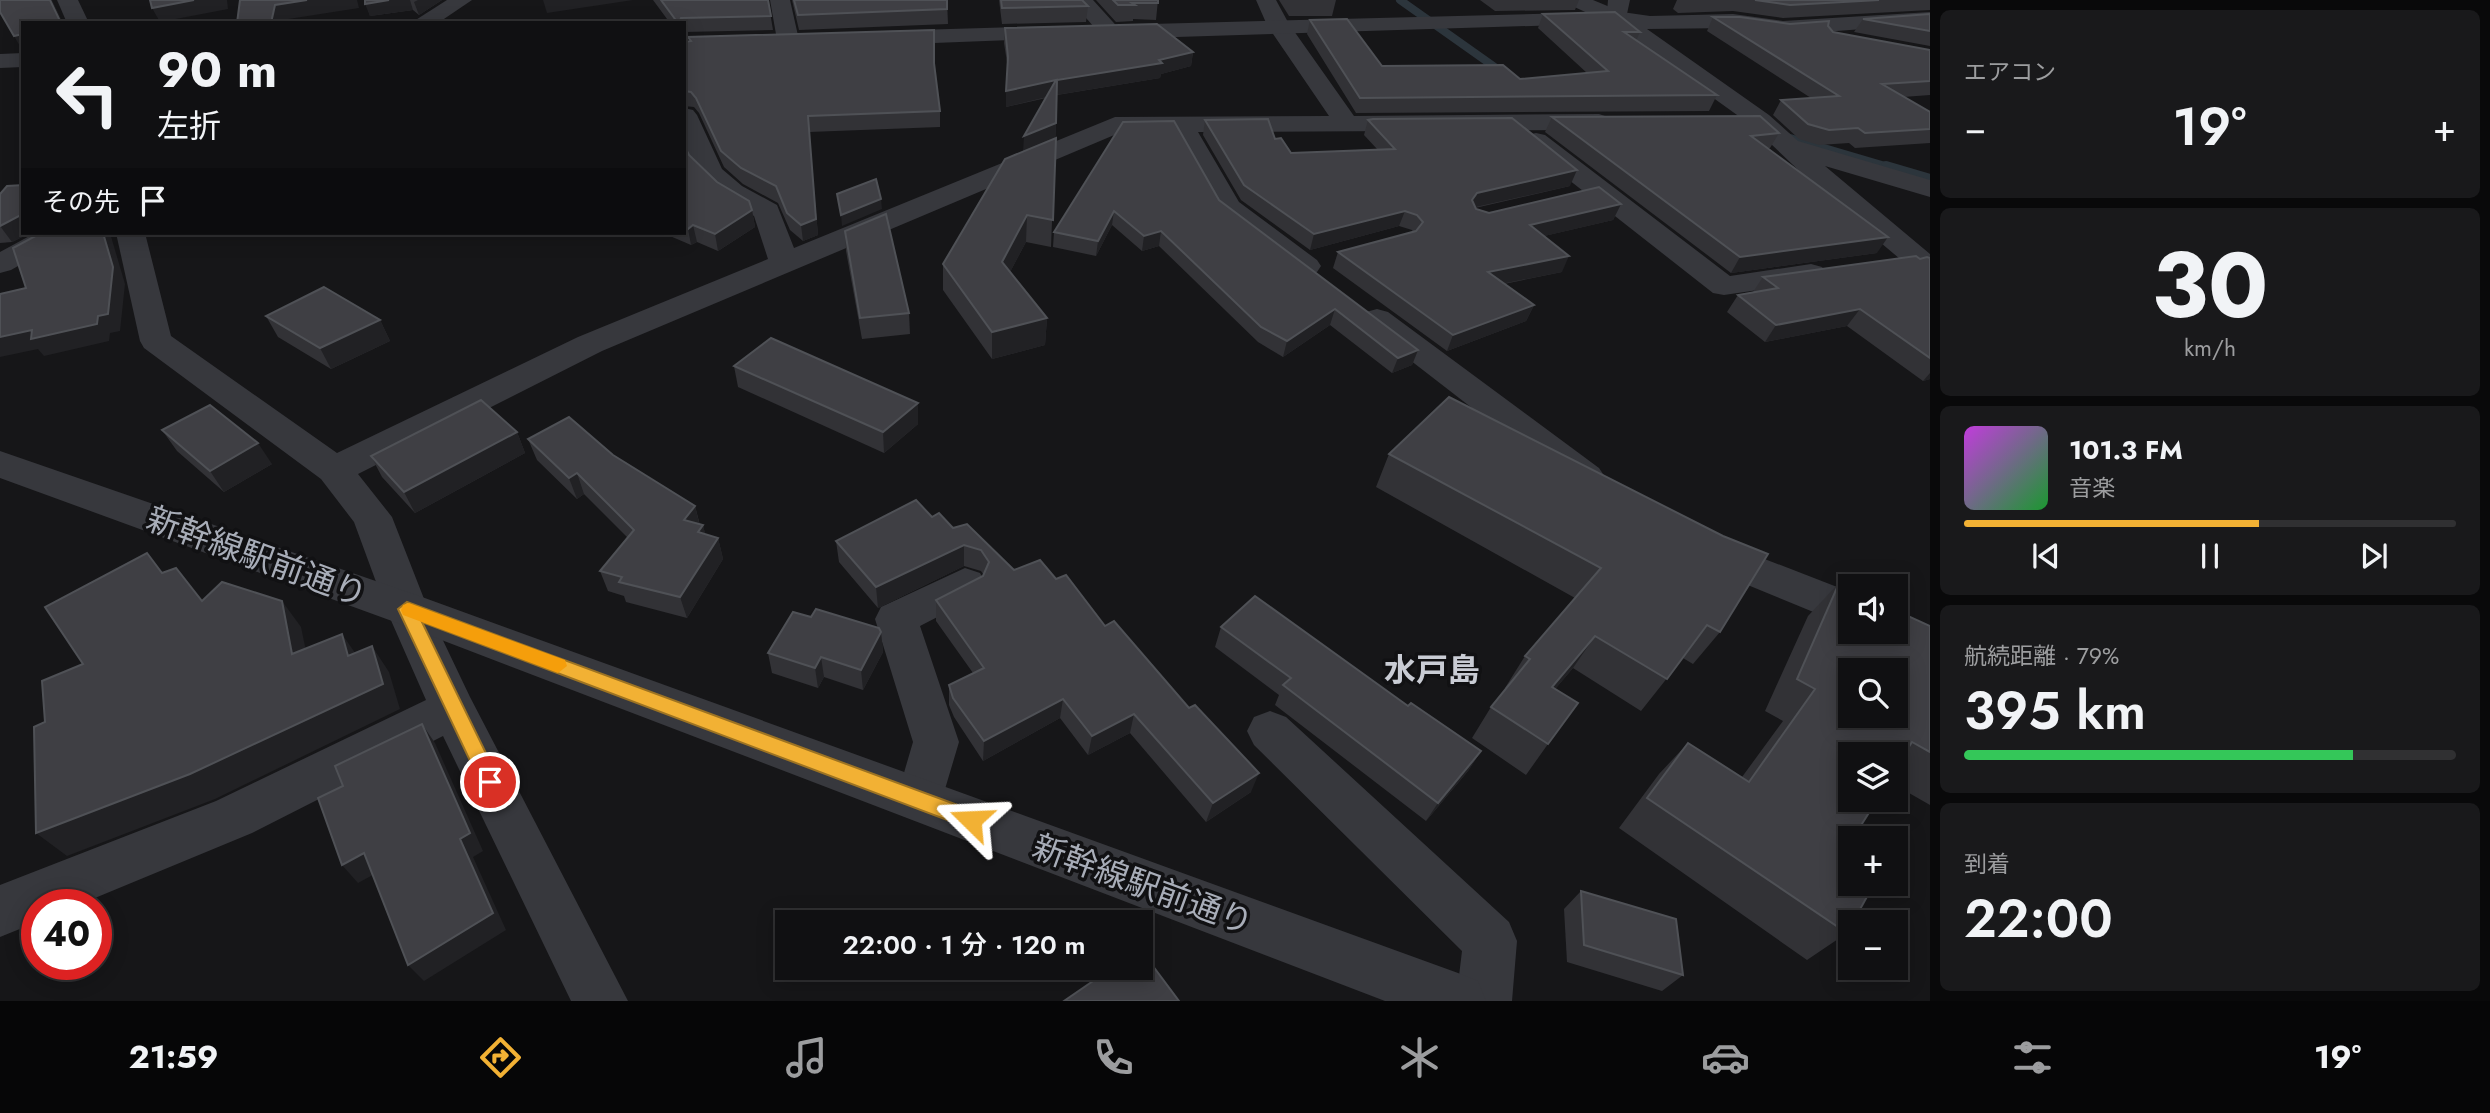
<!DOCTYPE html>
<html lang="ja">
<head>
<meta charset="utf-8">
<style>
  :root { --surface:#101012; --page:#19191b; --text:#f1f3f6; --muted:#9c9d9f; --line:#303032; --accent:#f2b134 }
  body { margin:0; font-family:Jost,"Noto Sans JP",sans-serif; background:var(--page); color:var(--text); height:100vh; display:flex; flex-direction:column; font-size:26px; white-space:nowrap }
  * { box-sizing:border-box; margin:0 }
  p { font-size:23px; color:var(--muted) }
  .icon { flex:none; width:38px; height:38px; fill:none; stroke:currentColor; stroke-width:2; stroke-linecap:round; stroke-linejoin:round }
  .map { position:relative; flex:1; overflow:hidden }
  .panel { display:flex; flex-direction:column; gap:10px; padding:10px; background:#09090a; width:560px }
  .panel>* { flex:none }
  .top-card { position:absolute; left:21px; top:21px; width:665px; height:214px; border-radius:0px; box-shadow:0 4px 18px #0003,0 0 0 2px var(--line); background:#101012; color:var(--text); overflow:hidden }
  .tools { position:absolute; left:1838px; top:574px; display:grid; gap:14px }
  .tools a { display:grid; place-items:center; width:70px; height:70px; border-radius:0px; background:var(--surface); box-shadow:0 4px 18px #0003,0 0 0 2px var(--line); font-size:35px }
  .speed { position:absolute; left:21px; top:889px; display:flex; gap:14px; font-size:35px; font-weight:700; text-align:center }
  .speed>* { display:grid; place-content:center; width:91px; height:91px; border-radius:50%; background:var(--surface); box-shadow:0 4px 18px #0003,0 0 0 2px var(--line); line-height:1 }
  .speed .limit { border:10px solid #d22; background:#fff; color:#111 }
  .pin { position:absolute; display:grid; place-items:center; width:60px; height:60px; color:#fff; margin:-30px; border:4px solid #fff; border-radius:50%; box-shadow:0 2px 7px #0007 }
  .me { position:absolute; width:77px; margin:-38px; rotate:291deg; stroke-linejoin:round; filter:drop-shadow(0 0 5px #0008) }
  .turn { display:flex; align-items:center; gap:24px; height:147px; padding:0 21px; font-size:32px }
  .turn .icon { width:91px; height:91px; stroke-width:2.5 }
  .turn b { display:block; font-size:49px; line-height:60px }
  .then { display:flex; align-items:center; height:66px; padding:0 21px; background:#0003; gap:14px; font-size:26px }
  .big { font-size:52px; font-weight:600; line-height:1.1 }
  .panel .tile { flex:1; display:flex; flex-direction:column; justify-content:center; gap:10px; min-width:0; padding:0 24px; border-radius:10px; background:var(--page) }
  .panel .dial { align-items:center; gap:0 }
  .dial b { font-size:91px; line-height:1 }
  .song { display:flex; align-items:center; gap:21px }
  .cover { width:84px; height:84px; border-radius:10px; background:linear-gradient(135deg,hsl(290 70% 55%),hsl(130 70% 35%)) }
  .played { height:7px; border-radius:4px; background:linear-gradient(90deg,var(--accent) 60%,var(--line) 60%) }
  .keys { display:flex; justify-content:space-around; direction:ltr }
  .heat { display:flex; justify-content:space-between; align-items:center; font-size:38px; direction:ltr }
  .charge { height:10px; border-radius:5px; background:linear-gradient(90deg,#34c759 79%,var(--line) 0) }
  .trip { position:absolute; left:775px; top:910px; width:378px; height:70px; border-radius:0px; background:var(--surface); box-shadow:0 4px 18px #0003,0 0 0 2px var(--line); font-weight:600; line-height:70px; text-align:center }
  .tabs { display:flex; height:112px; justify-content:space-around; align-items:center; background:#060607; color:var(--muted) }
  .tabs .icon { width:49px; height:49px }
  .tabs .on { color:var(--accent) }
  .tabs b { font-size:32px; color:var(--text) }
  main { display:flex; flex:1; min-height:0 }
  .map>svg:first-child { display:block }
  .lines { fill:none; stroke-linecap:round; stroke-linejoin:round }
  .stream-far1 { stroke:#2c353c; stroke-width:8 }
  .stream { stroke:#2c353c; stroke-width:10 }
  .minor { fill:#37383d; fill-rule:evenodd }
  .tertiary { fill:#37383d; fill-rule:evenodd }
  .wall { fill:#323236 }
  .shaded-wall { fill:#212124 }
  .building { fill:#3f3f44; stroke:#4f5156; stroke-width:2; fill-rule:evenodd }
  .route { fill:#f2b134; stroke:#9d7322; stroke-width:2 }
  .slow { fill:#f59e0b }
  .labels { text-anchor:middle; stroke-width:7; stroke-linejoin:round; paint-order:stroke }
  .quarter-label { font-size:32px; font-weight:bold; fill:#c9ccd4; stroke:#111113 }
  .near-street-label { font-size:33px; fill:#a8adb8; stroke:#111113 }
</style>
</head>
<body>
<main>
<div class="map">
<svg width="1930" height="1001" viewBox="0 0 1930 1001">
  <rect width="100%" height="100%" fill="#161618"/>
  <g class="lines">
    <g class="stream-far1">
      <path d="M1400,0L1506,75"/>
      <path d="M1780,135L1892,168"/>
    </g>
    <path class="stream" d="M1886,166L1930,179"/>
    <g class="minor">
      <path d="M57,0H78L89,23H67Z"/>
      <path d="M770,0H790L799,40L796,45H780L777,40Z"/>
      <path d="M1070,0H1093L1122,32L1119,37H1103Z"/>
      <path d="M1256,0H1276L1289,24L1354,116L1599,114L1608,117L1612,122L1608,127L1599,130L1198,132L1239,202L1317,260L1321,266L1317,272L1306,275L1295,272L1218,213L1173,132L1119,133L602,351L358,474L392,517L428,609L470,697L628,1001H571L443,736L252,833L78,905H37V922L0,937V885L216,801L426,700L386,609L354,522L321,479L144,348L140,341L116,233H145L171,336L337,453L578,337L768,259L754,216C726,201 692,181 684,147C682,135 684,120 684,108L693,110L697,115L722,169L742,186L777,205L794,248L1115,117L1329,116L1267,25Z"/>
      <path d="M1564,0H1593L1622,12L1650,16L1733,14L1783,21L1930,12V24L1783,35L1733,28L1647,29L1769,115L1798,141L1930,180V197L1825,166L1930,254V278L1919,275L1830,200L1751,125L1609,23L1568,4Z"/>
      <path d="M1536,133L1545,135L1730,276L1811,264L1822,267L1826,273L1822,279L1811,282L1724,295L1713,293L1527,147L1523,141L1527,135Z"/>
      <path d="M1377,309L1388,312L1599,468L1605,477L1599,486L1586,490L1573,486L1366,326L1361,319L1366,312Z"/>
      <path d="M1708,537L1850,592V627L1694,563L1688,552L1694,541Z"/>
      <path d="M965,568L980,573L986,584L980,595L920,626L959,742L937,816L920,822L903,816L896,800L913,742L875,619L881,607Z"/>
      <path d="M1270,711L1286,717L1509,922L1517,941L1512,1001H1456L1462,951L1254,745L1247,731L1254,717Z"/>
    </g>
    <g class="tertiary">
      <path d="M447,0H472L438,23H411Z"/>
      <path d="M1608,0H1630L1625,23L1113,39L1102,32L1113,25L1607,12Z"/>
      <path d="M1056,26L1064,28L1067,33L1064,38L882,45L871,38L882,31Z"/>
      <path d="M23,53V67L0,68V54Z"/>
      <path d="M35,233H71L66,239L11,270L0,273V252Z"/>
      <path d="M0,451L422,597L1458,973L1478,981L1486,1001H1385L392,621L0,478Z"/>
    </g>
  </g>
  <g class="wall">
    <path d="M365,0H442L419,15L413,10L370,16Z"/>
    <path d="M653,0H768L773,30L684,32V23H670Z"/>
    <path d="M792,0H947L948,24L799,30Z"/>
    <path d="M999,0H1082L1088,6L1086,22L1002,24Z"/>
    <path d="M1096,0H1158L1156,20L1133,19V21L1116,22Z"/>
    <path d="M1279,0H1336L1332,16H1289Z"/>
    <path d="M1480,0H1579L1575,10L1495,11Z"/>
    <path d="M1677,0H1930V10L1783,18L1733,11L1678,13L1673,9Z"/>
    <path d="M1543,14L1640,32L1636,41L1717,95L1709,111L1356,113L1307,34L1310,20L1382,66L1520,79L1587,73L1538,28Z"/>
    <path d="M1930,14V46L1854,32L1863,19Z"/>
    <path d="M1713,17L1790,24L1828,26L1833,32L1930,50V95L1903,97L1930,112V143L1855,148L1849,143L1819,145L1799,139L1773,115L1781,100L1811,98L1707,31Z"/>
    <path d="M1005,28L1193,52L1191,66L1161,74L1160,78L1057,95L1051,247L1026,242L1010,272L1047,318L1045,345L992,359L943,290V264L1023,151L1046,98L1006,107L1008,69L1004,43Z"/>
    <path d="M688,37L934,66L940,111V127L809,132L818,235L803,241L790,230L778,203L743,184L724,167L699,113L694,107L684,106V42H689Z"/>
    <path d="M1552,117L1779,133L1770,148H1768L1877,253L1731,273L1545,132Z"/>
    <path d="M1205,120L1275,139L1291,153L1377,149L1364,135L1368,120L1570,186L1475,208L1476,209L1489,213L1621,204L1613,220L1544,236L1562,272L1504,284L1534,305L1526,321L1447,351L1333,268L1338,252L1413,232L1412,230L1399,226L1310,250L1241,200L1203,135Z"/>
    <path d="M1123,122L1219,200L1418,350L1412,365L1392,373L1330,325L1283,357L1258,342L1159,246L1142,251L1112,225L1096,256L1053,247L1054,232Z"/>
    <path d="M684,145L689,155L717,182L752,210L755,227L718,251L697,242L691,245L663,233H684Z"/>
    <path d="M0,194L23,233H30L12,242L0,243Z"/>
    <path d="M845,231L909,313L910,334L862,339L846,251Z"/>
    <path d="M1930,258V379L1923,381L1847,326L1765,342L1727,312L1738,295L1753,292L1763,277Z"/>
    <path d="M266,316L380,320L390,341L331,369L278,337Z"/>
    <path d="M734,366L918,424L884,453L738,387Z"/>
    <path d="M162,430L272,464L224,492L177,451Z"/>
    <path d="M517,432L525,453L415,513L382,477L371,456Z"/>
    <path d="M528,439L613,455L695,506L700,525H703L705,534L718,538L723,559L687,618L626,602L624,596L608,591L600,571L628,538L584,494L577,499L537,460Z"/>
    <path d="M1389,454L1720,632L1693,664L1683,658L1641,711L1573,668L1555,689L1548,744L1526,775L1472,738L1491,707L1506,688H1505L1525,656L1575,598L1376,487Z"/>
    <path d="M932,517L953,528L1014,570L1056,579L1105,626L1251,792L1206,822L1130,733L1088,755L1060,718L983,761L954,717L949,705V685L973,673L936,621V600L983,576V574L981,571L964,566L878,608L839,562L836,541Z"/>
    <path d="M1839,583L1930,626V805L1895,785V754L1840,860L1847,933L1807,960L1619,828L1659,774L1688,743L1742,777L1783,721L1765,711L1808,616Z"/>
    <path d="M811,617L881,632L883,652L863,690L824,677L818,688L772,673L768,653Z"/>
    <path d="M1221,627L1408,706L1481,751L1468,771L1426,821L1275,705L1279,695L1215,647Z"/>
    <path d="M1581,891L1683,975L1662,991L1567,962L1564,909Z"/>
  </g>
  <g class="shaded-wall">
    <path d="M50,0H52L63,23H61Z"/>
    <path d="M194,0H227L228,9L160,22L152,8Z"/>
    <path d="M307,0H357L359,8L282,20L281,23H271L275,5Z"/>
    <path d="M389,0H410L413,10L370,16L365,4Z"/>
    <path d="M418,0H442L419,15L414,2Z"/>
    <path d="M543,0H633L547,13Z"/>
    <path d="M23,34V48H21L14,36Z"/>
    <path d="M1193,52L1191,66L1161,74L1160,78L1056,95L1057,80L1159,60Z"/>
    <path d="M1056,80L1055,95L1006,107V91Z"/>
    <path d="M1056,123L1055,139L1023,152L1024,136Z"/>
    <path d="M809,132L818,235L803,241L801,225Z"/>
    <path d="M1577,170L1570,186L1471,208L1472,200L1477,193Z"/>
    <path d="M881,199L882,209L842,226L841,215Z"/>
    <path d="M1621,204L1613,220L1523,241L1530,225Z"/>
    <path d="M752,210L755,227L718,251L715,234Z"/>
    <path d="M1114,211L1112,225L1096,256L1098,241Z"/>
    <path d="M1405,211L1399,226L1310,250L1314,234Z"/>
    <path d="M23,214V233H30L12,242L0,226Z"/>
    <path d="M1027,215L1026,242L1001,289L1002,262Z"/>
    <path d="M693,225L697,242L691,245L688,229Z"/>
    <path d="M1161,231L1159,246L1142,251L1144,236Z"/>
    <path d="M103,233H110L125,284L120,331L110,333L109,341L44,356L38,349L0,357V337L32,330Z"/>
    <path d="M1888,237L1877,253L1731,273L1740,257Z"/>
    <path d="M1569,256L1562,272L1481,288L1488,272Z"/>
    <path d="M1534,305L1526,321L1447,351L1453,335Z"/>
    <path d="M1335,309L1330,325L1283,357L1287,341Z"/>
    <path d="M1860,309L1847,326L1765,342L1776,325Z"/>
    <path d="M1047,318L1045,345L992,359V332Z"/>
    <path d="M380,320L390,341L331,369L320,348Z"/>
    <path d="M1418,350L1412,365L1392,373L1398,358Z"/>
    <path d="M1930,373V379L1923,381Z"/>
    <path d="M918,403V424L884,453L883,432Z"/>
    <path d="M517,432L525,453L415,513L404,492Z"/>
    <path d="M258,443L272,464L224,492L210,471Z"/>
    <path d="M577,473L584,494L577,499L569,478Z"/>
    <path d="M695,506L700,527L684,520Z"/>
    <path d="M703,525L708,546L698,532Z"/>
    <path d="M718,538L723,559L687,618L680,597Z"/>
    <path d="M964,545V566L878,608L876,587Z"/>
    <path d="M282,601L301,627L312,680L292,654Z"/>
    <path d="M881,632L883,652L863,690L861,670Z"/>
    <path d="M342,634L360,660L348,656Z"/>
    <path d="M1595,636L1573,668L1531,718L1552,687Z"/>
    <path d="M372,646L389,672L400,709L215,799L67,856L36,833Z"/>
    <path d="M821,657L824,677L818,688L815,668Z"/>
    <path d="M1063,699L1060,718L983,761L984,741Z"/>
    <path d="M1134,714L1130,733L1088,755L1092,736Z"/>
    <path d="M422,724L435,743L483,851L473,857L506,930L424,981L408,965Z"/>
    <path d="M1481,751L1468,771L1426,821L1438,803Z"/>
    <path d="M1259,773L1251,792L1206,822L1213,803Z"/>
    <path d="M364,853L380,871L358,883L342,865Z"/>
  </g>
  <g class="building">
    <path d="M0,0H50L61,23H23V34L14,36L0,12Z"/>
    <path d="M150,0H194L152,8Z"/>
    <path d="M240,0H307L275,5L271,23H237Z"/>
    <path d="M365,0H389L365,4Z"/>
    <path d="M661,0H768L771,16L681,18L679,23H678Z"/>
    <path d="M794,0H947V9L798,15Z"/>
    <path d="M1001,0H1082L1088,6L1002,8Z"/>
    <path d="M1113,0H1158V3H1132L1135,5H1118Z"/>
    <path d="M1755,0H1879L1790,5Z"/>
    <path d="M1615,12L1640,32H1624L1717,95L1360,98L1310,20L1347,19L1382,66L1503,65L1520,79L1608,71L1543,14Z"/>
    <path d="M1930,14V31L1863,19Z"/>
    <path d="M1713,17H1740L1790,24L1829,21L1828,26L1833,32L1930,50V81L1882,84L1930,112V129L1865,133L1858,128L1829,130L1808,124L1781,100L1839,96Z"/>
    <path d="M1157,24L1193,52L1159,60L1162,63L1057,80L1056,123L1024,136L1056,80L1006,91L1008,57L1005,28Z"/>
    <path d="M934,30V63L940,111L808,116L816,219L801,225L787,213L776,186L741,168L721,151L696,98L691,92L684,91V42L691,41L688,37Z"/>
    <path d="M1760,116L1779,133L1751,136L1888,237L1740,257L1552,117Z"/>
    <path d="M1512,118L1577,170L1477,193L1472,200L1476,209L1489,213L1599,187L1621,204L1530,225L1569,256L1488,272L1534,305L1453,335L1338,252L1416,231L1423,222L1417,215L1405,211L1314,234L1244,185L1205,120L1268,119L1275,139L1281,138L1291,153L1395,149L1368,120L1373,119Z"/>
    <path d="M1174,121L1219,200L1418,350L1398,358L1335,309L1287,341L1261,327L1161,231L1144,236L1114,211L1098,241L1054,232L1123,122Z"/>
    <path d="M1056,138L1053,220L1027,215L1002,262L1047,318L992,332L943,264L1005,159Z"/>
    <path d="M684,145L689,155L717,182L749,201L752,210L715,234L693,225L688,229L684,227Z"/>
    <path d="M876,179L881,199L841,215L837,194Z"/>
    <path d="M23,185V214L0,226V194L7,186Z"/>
    <path d="M886,214L909,313L860,318L845,231Z"/>
    <path d="M41,233H103L113,267L108,314L98,316L97,324L31,339L32,330L0,337V294L26,288L13,248Z"/>
    <path d="M1916,256L1920,259L1927,257L1930,258V358L1860,309L1776,325L1738,295L1778,288L1763,277Z"/>
    <path d="M324,287L380,320L320,348L266,316Z"/>
    <path d="M771,338L918,403L883,432L734,366Z"/>
    <path d="M1449,397L1723,536L1768,554L1720,632L1707,625L1667,679L1595,636L1552,687L1578,703L1548,744L1491,707L1530,659L1525,656L1601,568L1389,454Z"/>
    <path d="M481,400L517,432L404,492L371,456Z"/>
    <path d="M210,405L258,443L210,471L162,430Z"/>
    <path d="M569,417L613,455L695,506L684,520L703,525L698,532L718,538L680,597L619,582L622,577L600,571L634,530L577,473L569,478L528,439Z"/>
    <path d="M916,500L932,517L939,513L953,528L967,524L1014,570L1040,560L1056,579L1066,575L1105,626L1114,621L1189,708L1195,705L1259,773L1213,803L1134,714L1092,736L1063,699L984,741L953,698L949,685L984,668L936,600L983,576L989,562L981,550L964,545L876,587L836,541Z"/>
    <path d="M147,553L162,573L176,568L202,601L222,582L282,601L292,654L342,634L348,656L372,646L383,684L190,774L36,833L34,727L45,722L42,681L83,664L45,607Z"/>
    <path d="M1839,583L1850,588V632H1895V610L1930,626V752L1912,742L1895,769V754H1850V800H1877L1853,838H1850V843L1840,860L1850,866V884H1874L1853,922H1850V928L1847,933L1647,798L1688,743L1749,782L1815,689L1797,679ZM1850,670H1895V716H1850Z"/>
    <path d="M1255,596L1408,706L1411,703L1481,751L1438,803L1283,685L1291,678L1221,627Z"/>
    <path d="M816,609L879,628L881,632L861,670L821,657L815,668L768,653L793,612L811,617Z"/>
    <path d="M422,724L470,833L460,839L493,913L408,965L364,853L342,865L318,798L343,786L335,766Z"/>
    <path d="M1581,891L1676,919L1683,975L1584,945Z"/>
    <path d="M1141,950L1179,1001H1064L1112,968H1141Z"/>
  </g>
  <path class="route" d="M407,602L971,810L978,813L981,820L978,826L971,829L422,622L500,782L497,788L490,791L483,788L398,609Z"/>
  <path class="slow" d="M409,603L565,660L567,666L558,673L403,615L401,610L403,605Z"/>
  <g class="labels">
    <g class="quarter-label">
      <text x="1432" y="681">水戸島</text>
    </g>
    <g class="near-street-label">
      <text transform="translate(257 556) rotate(20)" y="12">新幹線駅前通り</text>
      <text transform="translate(1143 884) rotate(20)" y="12">新幹線駅前通り</text>
    </g>
  </g>
</svg>
<div class="tools">
<a><svg class="icon" aria-label="sound" viewBox="0 0 24 24"><path d="M4 9h4l5-4v14l-5-4H4zM17 9q2 3 0 6"/></svg></a>
<a><svg class="icon" aria-label="search" viewBox="0 0 24 24"><circle cx="10" cy="10" r="6"/><path d="M15 15l6 6"/></svg></a>
<a><svg class="icon" aria-label="layers" viewBox="0 0 24 24"><path d="M12 4l9 5-9 5-9-5zM3 14l9 5 9-5"/></svg></a>
<a>+</a>
<a>−</a>
</div>
<div class="speed"><div class="limit">40</div></div>
<div class="pin" style="left:490px;top:782px;background:#d93025"><svg class="icon" aria-label="arrive" viewBox="0 0 24 24"><path d="M6 21V4h12l-3 4 3 4H6"/></svg></div>
<svg class="me" style="left:971px;top:820px" viewBox="-20 -20 40 40"><path d="M0-17L14 15 0 8-14 15z" fill="#f2b134" stroke="#fff" stroke-width="4"/></svg>
<div class="trip">22:00 · 1 分 · 120 m</div>
<div class="top-card">
<div class="turn"><svg class="icon" aria-label="left" viewBox="0 0 24 24"><path d="M17 20v-9H6M10 6l-5 5 5 5"/></svg><div><b>90 m</b>左折</div></div>
<div class="then">その先<svg class="icon" aria-label="arrive" viewBox="0 0 24 24"><path d="M6 21V4h12l-3 4 3 4H6"/></svg></div>
</div>
</div>
<section class="panel">
<div class="tile"><p>エアコン</p>
<div class="heat"><a>−</a><b class="big">19°</b><a>+</a></div>
</div>
<div class="tile dial"><b>30</b><p>km/h</p></div>
<div class="tile">
<div class="song"><i class="cover"></i><div><b>101.3 FM</b><p>音楽</p></div></div>
<div class="played"></div>
<div class="keys"><svg class="icon" aria-label="previous" viewBox="0 0 24 24"><path d="M18 5L8 12l10 7zM5 5v14"/></svg><svg class="icon" aria-label="pause" viewBox="0 0 24 24"><path d="M8 5v14M16 5v14"/></svg><svg class="icon" aria-label="next" viewBox="0 0 24 24"><path d="M6 5l10 7-10 7zM19 5v14"/></svg></div>
</div>
<div class="tile"><p>航続距離 · 79%</p><b class="big">395 km</b><div class="charge"></div></div>
<div class="tile"><p>到着</p><b class="big">22:00</b></div>
</section>
</main>
<nav class="tabs">
<b>21:59</b>
<svg class="icon on" aria-label="directions" viewBox="0 0 24 24"><path d="M12 3l9 9-9 9-9-9zM9 14v-3h6M13 9l2 2-2 2"/></svg>
<svg class="icon" aria-label="music" viewBox="0 0 24 24"><path d="M9 18V5l10-2v13"/><circle cx="6" cy="18" r="3"/><circle cx="16" cy="16" r="3"/></svg>
<svg class="icon" aria-label="phone" viewBox="0 0 24 24"><path d="M5 4h4l2 5-3 2q2 4 5 5l2-3 5 2v4C11 20 4 13 5 4z"/></svg>
<svg class="icon" aria-label="climate" viewBox="0 0 24 24"><path d="M12 3v18M4 7l16 10M4 17L20 7"/></svg>
<svg class="icon" aria-label="car" viewBox="0 0 24 24"><path d="M5 17H2v-5l4-1 3-4h7l3 4 3 1v5h-3M9 17h6M6 11h13"/><circle cx="7" cy="17" r="2"/><circle cx="17" cy="17" r="2"/></svg>
<svg class="icon" aria-label="filters" viewBox="0 0 24 24"><path d="M4 7h16M4 17h16"/><circle cx="9" cy="7" r="2"/><circle cx="15" cy="17" r="2"/></svg>
<b>19°</b>
</nav>
</body>
</html>
